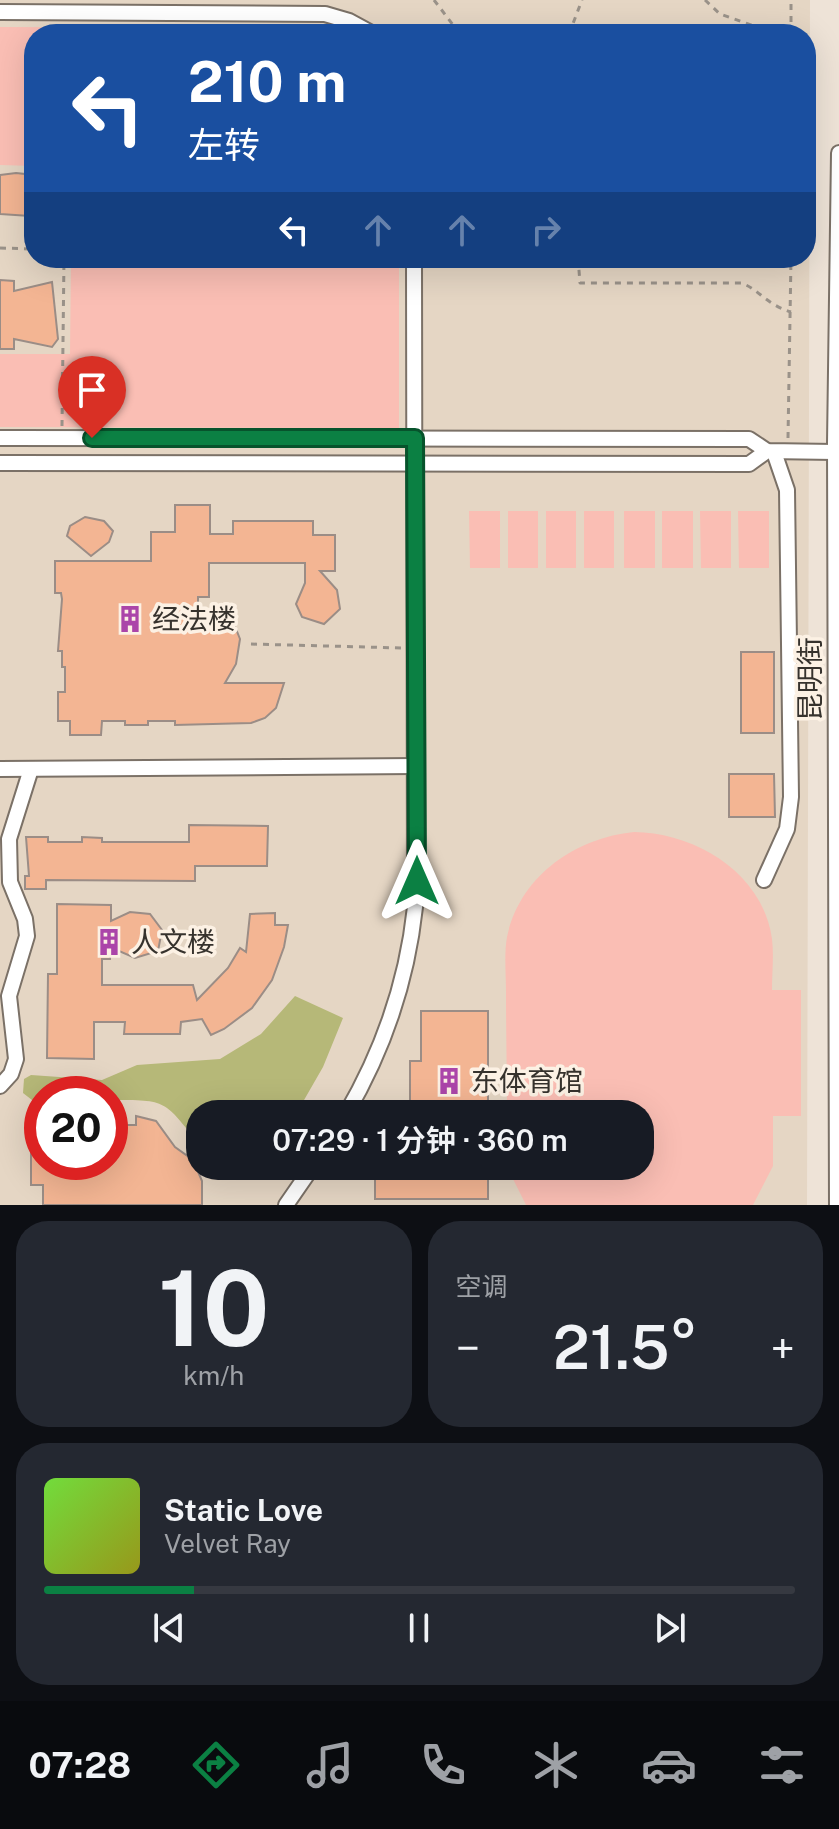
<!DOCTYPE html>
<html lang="zh">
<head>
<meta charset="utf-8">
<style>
  :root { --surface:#171b24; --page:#242831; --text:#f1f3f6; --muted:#9ea1a6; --line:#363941; --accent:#0b8043 }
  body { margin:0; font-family:"Public Sans","Noto Sans SC",sans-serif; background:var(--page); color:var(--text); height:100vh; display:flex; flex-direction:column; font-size:30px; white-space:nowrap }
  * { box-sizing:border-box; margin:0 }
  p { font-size:26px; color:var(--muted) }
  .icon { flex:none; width:44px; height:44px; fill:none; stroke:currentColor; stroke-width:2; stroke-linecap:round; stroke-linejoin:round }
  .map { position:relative; height:1205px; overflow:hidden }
  .panel { display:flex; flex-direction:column; gap:16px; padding:16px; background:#0d0f14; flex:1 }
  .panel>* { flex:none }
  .banner { position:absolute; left:24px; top:24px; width:792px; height:244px; border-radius:32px; box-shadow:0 8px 32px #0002; background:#1a4fa0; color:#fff; overflow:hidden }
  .speed { position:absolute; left:24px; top:1076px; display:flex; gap:16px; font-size:40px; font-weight:700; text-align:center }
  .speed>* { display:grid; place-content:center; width:104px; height:104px; border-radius:50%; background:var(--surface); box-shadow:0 8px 32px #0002; line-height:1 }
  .speed .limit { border:12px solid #d22; background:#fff; color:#111 }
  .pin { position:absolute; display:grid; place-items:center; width:68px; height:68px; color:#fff; margin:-82px -34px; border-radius:50% 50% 50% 0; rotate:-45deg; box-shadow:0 0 8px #0007 }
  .pin .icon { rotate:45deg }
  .me { position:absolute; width:88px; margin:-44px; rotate:0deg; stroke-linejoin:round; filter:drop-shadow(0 0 6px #0008) }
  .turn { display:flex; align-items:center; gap:28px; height:168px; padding:0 32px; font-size:36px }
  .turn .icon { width:104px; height:104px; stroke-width:2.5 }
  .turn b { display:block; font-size:56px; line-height:68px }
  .lanes { display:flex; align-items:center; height:76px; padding:0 32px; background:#0003; justify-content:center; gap:40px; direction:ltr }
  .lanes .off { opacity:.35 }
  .big { font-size:60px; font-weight:600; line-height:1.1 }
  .panel .tile { flex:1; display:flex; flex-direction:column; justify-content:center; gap:12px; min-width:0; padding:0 28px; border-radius:32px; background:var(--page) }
  .panel .dial { align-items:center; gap:0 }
  .dial b { font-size:104px; line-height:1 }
  .song { display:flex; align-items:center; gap:24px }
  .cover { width:96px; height:96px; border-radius:12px; background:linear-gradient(135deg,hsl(100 70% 55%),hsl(60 70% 35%)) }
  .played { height:8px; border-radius:4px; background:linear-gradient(90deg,var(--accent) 20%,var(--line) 20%) }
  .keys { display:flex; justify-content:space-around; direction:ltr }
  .heat { display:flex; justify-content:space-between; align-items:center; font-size:44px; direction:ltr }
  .panel .tiles { flex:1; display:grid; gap:16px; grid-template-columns:1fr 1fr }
  .tile:last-child { grid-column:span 2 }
  .trip { position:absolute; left:186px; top:1100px; width:468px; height:80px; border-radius:32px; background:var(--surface); box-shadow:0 8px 32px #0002; font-weight:600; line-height:80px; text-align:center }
  .tab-bar { display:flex; height:128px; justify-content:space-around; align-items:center; background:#090b0e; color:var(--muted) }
  .tab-bar .icon { width:56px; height:56px }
  .tab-bar .selected { color:var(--accent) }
  .tab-bar b { font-size:36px; color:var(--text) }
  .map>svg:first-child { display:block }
  .built { fill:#e5d6c4; fill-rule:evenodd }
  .green { fill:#fabeb4 }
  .water { fill:#b6b878 }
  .building { fill:#f3b593; stroke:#9b8d86; stroke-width:2 }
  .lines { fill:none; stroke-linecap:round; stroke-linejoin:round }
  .minor-casing { stroke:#7b7167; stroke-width:18 }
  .path { stroke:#9a9289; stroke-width:3; stroke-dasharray:6 6; stroke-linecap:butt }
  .minor { stroke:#fff; stroke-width:14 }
  .route-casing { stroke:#07532c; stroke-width:20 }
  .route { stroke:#0b8043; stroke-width:14 }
  .labels { text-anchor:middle; stroke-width:7; stroke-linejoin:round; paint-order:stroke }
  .poi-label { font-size:28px; fill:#36322d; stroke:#fcf1e4; text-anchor:start }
  .street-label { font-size:28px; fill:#36322d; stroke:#fcf1e4 }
</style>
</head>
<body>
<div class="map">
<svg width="839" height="1205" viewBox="0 0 839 1205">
  <rect width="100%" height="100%" fill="#eee3d7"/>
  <path class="built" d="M0,0H810L807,1205H0ZM34,34H806V258H34ZM42,1094H110V1162H42ZM200,1114H640V1166H200Z"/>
  <g class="green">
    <path d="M0,27L330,28L347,34H34V166L0,165Z"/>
    <path d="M71,258H399V428L0,427V354H70Z"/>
    <path d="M469,511H500V568H470Z"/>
    <rect x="508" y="511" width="30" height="57"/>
    <rect x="546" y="511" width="30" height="57"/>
    <rect x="584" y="511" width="30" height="57"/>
    <rect x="624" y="511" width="31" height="57"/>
    <rect x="662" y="511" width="31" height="57"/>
    <path d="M700,511H731V568H701Z"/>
    <path d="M738,511H769V568H739Z"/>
    <path d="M634,832C696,833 763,873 772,939C774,955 772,973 772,990H801V1116H773V1166L753,1205H526L507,1167L640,1166V1114H507C507,1073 506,1033 506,992C506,974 504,954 507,937C520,876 575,838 634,832Z"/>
  </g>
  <path class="water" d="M295,996L343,1018L323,1067L296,1114H200V1145C163,1100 169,1100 110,1100V1094H42V1100H32L23,1093L24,1079L31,1075L102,1080L137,1065L220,1059L261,1034Z"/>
  <g class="building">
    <path d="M16,173L34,175V214L30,216L0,214V175Z"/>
    <path d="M0,280L14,281V291L52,282L58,339L52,347L14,339V349H0Z"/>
    <path d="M175,505H210V534H233V521H313V535H335V571H320L337,590L340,609L324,624L302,617L296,604L305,583V563H209V597H198V620L230,614L240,639L236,664L225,683H284L276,708L265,718L251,723L175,725V721H148V725H125V721H102L101,735H70V721H58V692H65V667H62V651H58L62,599L61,593H55V561H151V532H175Z"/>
    <path d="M85,517L104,521L113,531L109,542L91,556L67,536L70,526Z"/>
    <rect x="741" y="652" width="33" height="81"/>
    <path d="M729,774H774L775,817H729Z"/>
    <path d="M189,825L268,826L267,866H195V881L46,880V889H25V876H29L26,837H48V842H82V837L102,838V842H189Z"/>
    <path d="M57,904L111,905V921L130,912L150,914L162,930L158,951L135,958L110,947V959H102V985H193L197,1000L228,968L240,948L246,952L250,914L275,913V925H288L284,947L272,980L252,1008L224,1029L211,1035L202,1019L181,1022L180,1034H124L125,1022H94V1059L47,1058L48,974H57Z"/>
    <path d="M421,1011H488V1114H388V1101H410V1061H421Z"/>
    <path d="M136,1116L156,1121L175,1147L193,1160L202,1181V1205H43V1185H31V1122H42V1162H110V1125H136Z"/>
    <rect x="375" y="1166" width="113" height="33"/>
  </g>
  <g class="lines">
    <g class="minor-casing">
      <g id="minor">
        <path d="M0,12L325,14L349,21L373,34"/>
        <path d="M0,438L749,439L767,451L835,452"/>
        <path d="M0,463L749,464L767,451"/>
        <path d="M0,769L416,766"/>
        <path d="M764,880L787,829L791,797L787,490L774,452"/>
        <path d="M0,1086L11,1074L16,1059L9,996L27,936L25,919L10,882L9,839L31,769"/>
        <path d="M346,1114C384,1049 407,982 415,907L414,258"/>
        <path d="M286,1205L313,1166"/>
        <path d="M837,1205L835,443L839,153"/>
      </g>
    </g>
    <g class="path">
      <path d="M434,0L460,34"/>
      <path d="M705,0L720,14L777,34"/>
      <path d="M65,34L66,24"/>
      <path d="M569,34L582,0"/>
      <path d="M791,34V0"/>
      <path d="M0,248L34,249"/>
      <path d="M578,258L580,283H741C759,289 765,304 791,312"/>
      <path d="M62,426L64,258"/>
      <path d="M788,438L791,258"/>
      <path d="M251,644L403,648"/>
    </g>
    <use href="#minor" class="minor"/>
  </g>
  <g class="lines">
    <g class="route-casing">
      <path id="route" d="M92,438H415L417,881"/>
    </g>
    <use href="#route" class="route"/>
  </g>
  <defs>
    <g id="building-bare" transform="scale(2.16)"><path d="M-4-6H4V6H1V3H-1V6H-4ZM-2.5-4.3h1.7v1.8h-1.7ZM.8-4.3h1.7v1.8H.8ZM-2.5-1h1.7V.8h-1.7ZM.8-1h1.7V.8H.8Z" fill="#ab45a9" stroke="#fcf1e4" stroke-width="2.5" paint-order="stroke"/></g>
  </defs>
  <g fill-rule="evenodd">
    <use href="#building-bare" x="130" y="619"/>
    <use href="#building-bare" x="109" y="942"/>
    <use href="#building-bare" x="449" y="1081"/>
  </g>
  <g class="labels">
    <g class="poi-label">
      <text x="152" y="629">经法楼</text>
      <text x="131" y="952">人文楼</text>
      <text x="471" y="1091">东体育馆</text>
    </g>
    <g class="street-label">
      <text transform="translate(810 679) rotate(-90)" y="10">昆明街</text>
    </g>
  </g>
</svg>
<div class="speed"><div class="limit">20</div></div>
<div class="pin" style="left:92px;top:438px;background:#d93025"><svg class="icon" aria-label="arrive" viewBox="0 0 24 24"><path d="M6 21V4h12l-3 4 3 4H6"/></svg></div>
<svg class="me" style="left:417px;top:881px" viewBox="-20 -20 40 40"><path d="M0-17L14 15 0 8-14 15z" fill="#0b8043" stroke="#fff" stroke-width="4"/></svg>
<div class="trip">07:29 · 1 分钟 · 360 m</div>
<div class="banner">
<div class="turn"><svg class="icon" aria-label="left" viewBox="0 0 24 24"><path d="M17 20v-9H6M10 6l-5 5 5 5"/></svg><div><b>210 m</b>左转</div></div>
<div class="lanes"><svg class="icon" aria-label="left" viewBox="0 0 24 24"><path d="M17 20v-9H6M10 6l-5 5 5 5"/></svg><svg class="icon off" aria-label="ahead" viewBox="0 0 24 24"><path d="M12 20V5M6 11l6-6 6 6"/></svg><svg class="icon off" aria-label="ahead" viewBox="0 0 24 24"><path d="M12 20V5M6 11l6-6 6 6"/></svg><svg class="icon off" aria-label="right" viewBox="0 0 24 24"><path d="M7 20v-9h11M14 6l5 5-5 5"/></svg></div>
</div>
</div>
<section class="panel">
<div class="tiles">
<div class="tile dial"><b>10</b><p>km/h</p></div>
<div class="tile"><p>空调</p>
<div class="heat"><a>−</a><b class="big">21.5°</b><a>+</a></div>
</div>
<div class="tile">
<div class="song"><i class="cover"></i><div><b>Static Love</b><p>Velvet Ray</p></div></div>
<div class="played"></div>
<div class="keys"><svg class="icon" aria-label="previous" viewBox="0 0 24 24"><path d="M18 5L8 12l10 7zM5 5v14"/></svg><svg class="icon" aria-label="pause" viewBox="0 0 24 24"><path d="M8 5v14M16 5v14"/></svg><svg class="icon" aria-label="next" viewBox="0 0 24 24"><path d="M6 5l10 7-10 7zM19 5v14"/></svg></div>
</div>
</div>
</section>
<nav class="tab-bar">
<b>07:28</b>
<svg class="icon selected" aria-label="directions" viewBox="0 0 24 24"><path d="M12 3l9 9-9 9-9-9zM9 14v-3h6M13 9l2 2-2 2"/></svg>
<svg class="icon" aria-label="music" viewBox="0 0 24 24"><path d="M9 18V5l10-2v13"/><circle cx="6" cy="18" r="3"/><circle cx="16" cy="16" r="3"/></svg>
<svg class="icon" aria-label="phone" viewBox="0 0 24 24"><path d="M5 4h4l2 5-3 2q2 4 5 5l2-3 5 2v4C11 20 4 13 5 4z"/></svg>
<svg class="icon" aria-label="climate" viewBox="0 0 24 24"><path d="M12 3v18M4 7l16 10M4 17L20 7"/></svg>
<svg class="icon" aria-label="car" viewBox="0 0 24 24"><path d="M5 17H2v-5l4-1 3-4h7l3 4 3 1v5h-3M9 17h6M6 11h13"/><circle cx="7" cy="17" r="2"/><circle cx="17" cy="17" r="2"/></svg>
<svg class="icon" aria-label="filters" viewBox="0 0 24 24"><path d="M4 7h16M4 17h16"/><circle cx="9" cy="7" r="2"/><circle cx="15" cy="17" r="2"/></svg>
</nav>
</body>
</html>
